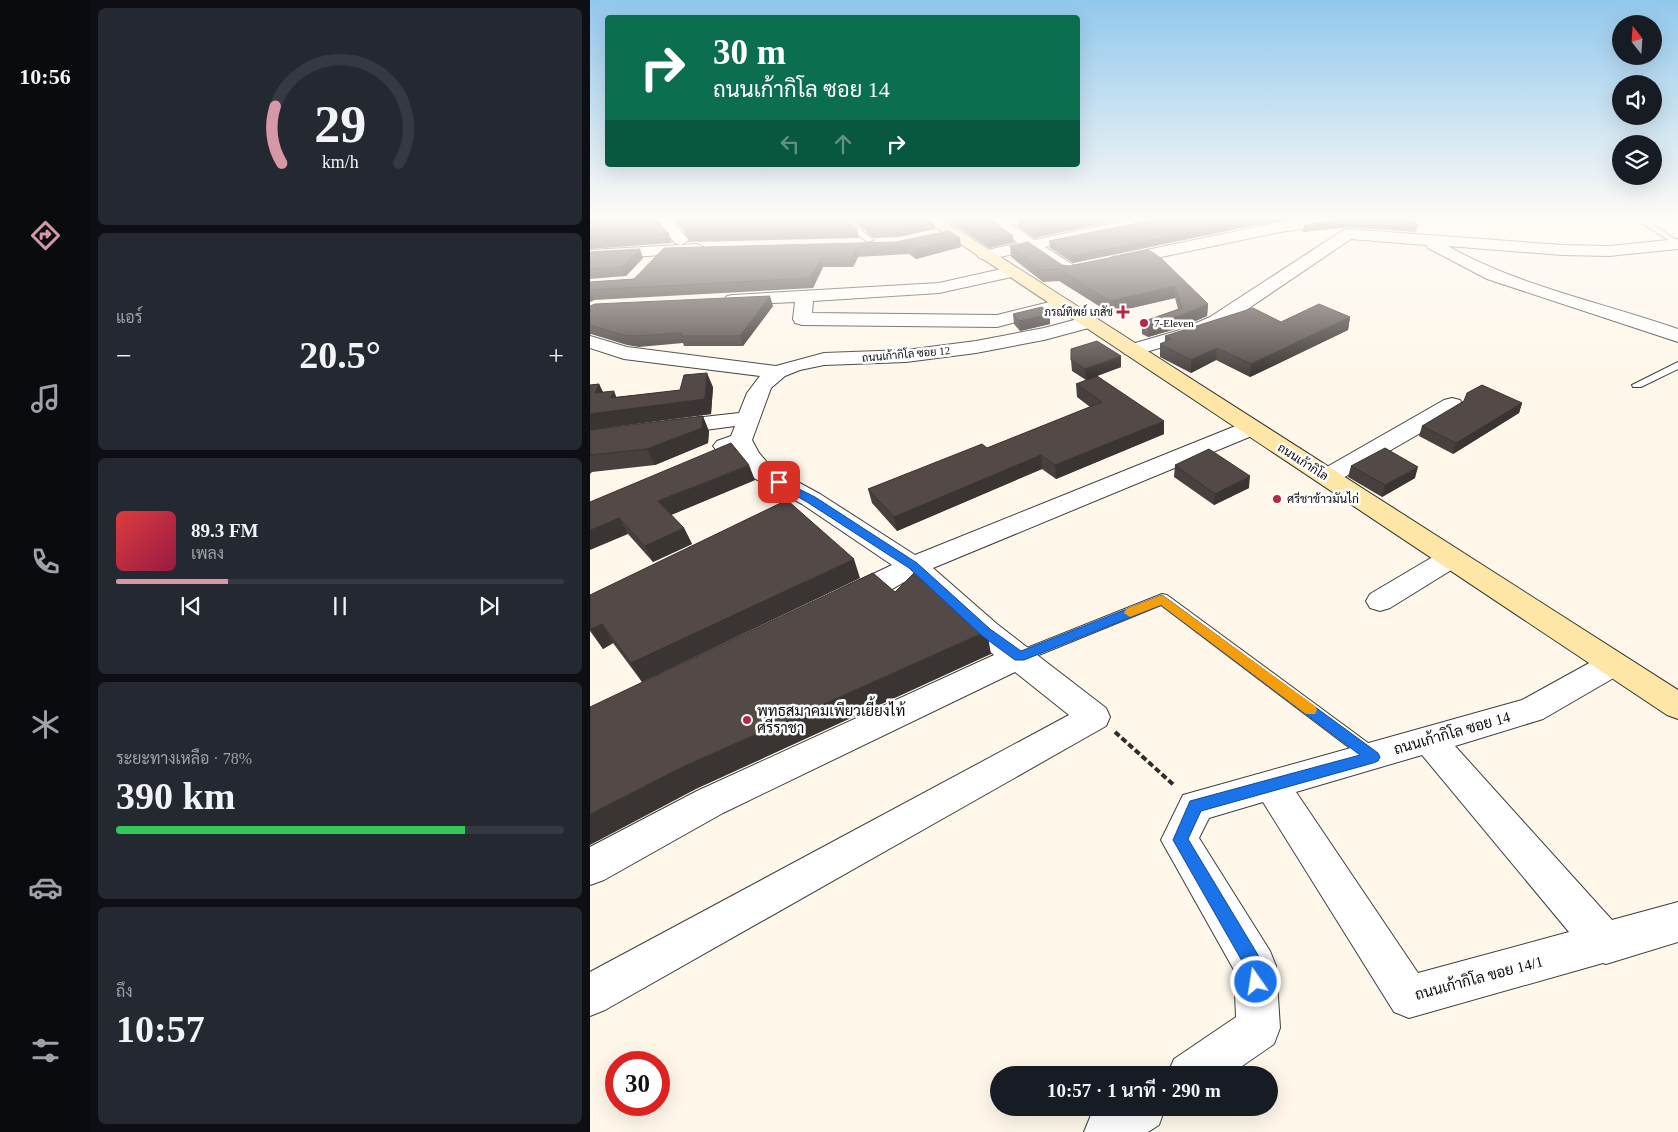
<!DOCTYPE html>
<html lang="th">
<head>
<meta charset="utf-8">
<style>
  :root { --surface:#171b24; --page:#242831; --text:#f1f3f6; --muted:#9ea1a6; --line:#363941; --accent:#d698a6 }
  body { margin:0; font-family:"Times New Roman",Sarabun,serif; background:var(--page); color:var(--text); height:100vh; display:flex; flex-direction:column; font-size:19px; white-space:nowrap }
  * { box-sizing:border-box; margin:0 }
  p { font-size:16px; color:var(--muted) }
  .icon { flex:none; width:28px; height:28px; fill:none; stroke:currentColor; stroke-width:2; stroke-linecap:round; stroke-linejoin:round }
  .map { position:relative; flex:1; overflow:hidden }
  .panel { display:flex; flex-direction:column; gap:8px; padding:8px; background:#0d0f14; width:500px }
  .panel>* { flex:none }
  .guide { position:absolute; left:15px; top:15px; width:475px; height:152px; border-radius:5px; box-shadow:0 5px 20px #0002; background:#0b6e4f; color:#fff; overflow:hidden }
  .needle { width:32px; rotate:343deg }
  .tools { position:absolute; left:1022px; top:15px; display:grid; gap:10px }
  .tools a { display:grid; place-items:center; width:50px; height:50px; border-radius:50%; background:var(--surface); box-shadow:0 5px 20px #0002; font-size:25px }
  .speed { position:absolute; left:15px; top:1051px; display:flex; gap:10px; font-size:25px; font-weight:700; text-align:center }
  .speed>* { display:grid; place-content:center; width:65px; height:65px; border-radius:50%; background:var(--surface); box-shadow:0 5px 20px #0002; line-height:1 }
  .speed .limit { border:8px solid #d22; background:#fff; color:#111 }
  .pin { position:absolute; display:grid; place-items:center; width:42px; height:42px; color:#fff; margin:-21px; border-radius:10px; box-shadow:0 2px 8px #0006 }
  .me { position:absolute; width:55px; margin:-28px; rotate:347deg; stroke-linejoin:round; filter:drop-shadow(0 0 4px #0008) }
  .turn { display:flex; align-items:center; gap:18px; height:105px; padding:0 25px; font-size:22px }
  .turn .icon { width:65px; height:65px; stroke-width:2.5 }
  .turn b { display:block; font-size:35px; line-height:42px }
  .lanes { display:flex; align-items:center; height:48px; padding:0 25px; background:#0003; justify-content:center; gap:25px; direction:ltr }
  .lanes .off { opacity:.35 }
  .big { font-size:38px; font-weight:600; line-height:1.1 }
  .panel .card { flex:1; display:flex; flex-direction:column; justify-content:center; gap:8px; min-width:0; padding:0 18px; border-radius:8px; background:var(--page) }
  .panel .dial { align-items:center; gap:0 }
  .dial svg { height:130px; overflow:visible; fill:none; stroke:var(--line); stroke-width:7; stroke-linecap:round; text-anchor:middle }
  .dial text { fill:var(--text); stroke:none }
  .song { display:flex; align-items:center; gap:15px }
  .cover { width:60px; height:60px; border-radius:8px; background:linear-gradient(135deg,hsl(0 70% 55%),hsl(340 70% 35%)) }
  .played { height:5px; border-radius:2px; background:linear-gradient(90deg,var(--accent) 25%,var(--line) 25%) }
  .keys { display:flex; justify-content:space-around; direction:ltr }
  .heat { display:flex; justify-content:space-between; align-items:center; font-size:28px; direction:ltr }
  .charge { height:8px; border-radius:4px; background:linear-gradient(90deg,#34c759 78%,var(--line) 0) }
  .trip { position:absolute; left:400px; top:1066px; width:288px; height:50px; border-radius:25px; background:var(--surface); box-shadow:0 5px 20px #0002; font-weight:600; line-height:50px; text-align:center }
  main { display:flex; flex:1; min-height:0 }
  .menu { display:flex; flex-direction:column; width:90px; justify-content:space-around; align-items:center; background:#090b0e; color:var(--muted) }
  .menu .icon { width:35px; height:35px }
  .menu .active { color:var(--accent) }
  .menu b { font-size:22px; color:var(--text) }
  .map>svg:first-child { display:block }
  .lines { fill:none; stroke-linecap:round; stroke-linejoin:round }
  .lane-casing { stroke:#3e3e3e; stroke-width:2 }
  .street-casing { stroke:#3e3e3e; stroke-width:2 }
  .secondary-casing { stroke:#2d2d2d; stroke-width:2 }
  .path { stroke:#2d2d2d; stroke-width:4; stroke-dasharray:6 3; stroke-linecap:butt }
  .lane { fill:#fff; fill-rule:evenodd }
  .street { fill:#fff; fill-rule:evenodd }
  .secondary { fill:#fde6a6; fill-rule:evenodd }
  .wall { fill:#47403e }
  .shaded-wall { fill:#3a3432 }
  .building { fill:#534a48; stroke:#3a3432 }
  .route { fill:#1a73e8; stroke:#114b97 }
  .slow { fill:#f59e0b }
  .poi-dot { fill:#b62845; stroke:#fff; stroke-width:2 }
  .labels { text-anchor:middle; stroke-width:5; stroke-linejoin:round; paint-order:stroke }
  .far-poi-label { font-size:11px; fill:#0b0b0b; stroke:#fff; text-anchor:end }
  .far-street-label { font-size:11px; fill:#0b0b0b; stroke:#fff }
  .street-label { font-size:12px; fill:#0b0b0b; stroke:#fff }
  .poi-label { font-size:12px; fill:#0b0b0b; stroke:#fff; text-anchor:start }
  .near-poi-label { font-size:15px; fill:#0b0b0b; stroke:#fff; text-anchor:start }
  .near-street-label { font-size:15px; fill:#0b0b0b; stroke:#fff }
</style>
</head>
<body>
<main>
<nav class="menu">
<b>10:56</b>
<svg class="icon active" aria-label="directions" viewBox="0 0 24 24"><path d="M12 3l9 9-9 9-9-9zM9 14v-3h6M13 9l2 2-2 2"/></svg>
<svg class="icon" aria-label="music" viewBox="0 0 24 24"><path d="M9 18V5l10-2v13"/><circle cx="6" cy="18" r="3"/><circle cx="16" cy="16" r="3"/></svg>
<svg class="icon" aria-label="phone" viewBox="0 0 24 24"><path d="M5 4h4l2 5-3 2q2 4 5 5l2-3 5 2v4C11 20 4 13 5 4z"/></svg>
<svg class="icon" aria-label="climate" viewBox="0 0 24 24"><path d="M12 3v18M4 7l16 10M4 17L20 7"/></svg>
<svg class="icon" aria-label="car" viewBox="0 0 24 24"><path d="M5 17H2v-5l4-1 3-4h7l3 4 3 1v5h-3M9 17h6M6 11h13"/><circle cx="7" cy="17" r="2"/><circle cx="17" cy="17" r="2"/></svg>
<svg class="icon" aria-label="filters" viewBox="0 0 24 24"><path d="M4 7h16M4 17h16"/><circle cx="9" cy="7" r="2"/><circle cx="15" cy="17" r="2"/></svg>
</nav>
<section class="panel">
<div class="card dial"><svg viewBox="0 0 100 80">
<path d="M14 69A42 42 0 1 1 86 69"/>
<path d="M14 69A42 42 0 0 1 10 34" stroke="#d698a6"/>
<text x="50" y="56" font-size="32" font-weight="700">29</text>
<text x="50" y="72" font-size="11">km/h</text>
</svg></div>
<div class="card"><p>แอร์</p>
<div class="heat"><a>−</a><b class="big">20.5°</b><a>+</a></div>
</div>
<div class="card">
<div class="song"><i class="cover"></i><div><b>89.3 FM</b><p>เพลง</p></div></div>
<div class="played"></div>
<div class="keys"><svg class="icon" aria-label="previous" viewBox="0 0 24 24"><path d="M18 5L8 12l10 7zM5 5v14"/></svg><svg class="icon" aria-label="pause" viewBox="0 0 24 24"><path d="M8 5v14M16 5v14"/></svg><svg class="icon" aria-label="next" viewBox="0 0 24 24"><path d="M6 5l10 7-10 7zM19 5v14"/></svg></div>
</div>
<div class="card"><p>ระยะทางเหลือ · 78%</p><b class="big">390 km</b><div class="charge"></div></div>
<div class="card"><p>ถึง</p><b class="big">10:57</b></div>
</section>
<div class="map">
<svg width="1088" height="1132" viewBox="0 0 1088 1132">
  <rect width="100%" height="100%" fill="#fef7ea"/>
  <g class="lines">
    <g class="lane-casing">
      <g id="lane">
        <path d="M245,217H254L284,240L277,242Z"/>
        <path d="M1042,217H1052L1088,241V246Z"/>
        <path d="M1088,362V369L1051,387H1043L1042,385Z"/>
        <path d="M572,594L577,595L789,751L792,756L789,761L783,763L777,761L571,605L434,661H424L421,657L424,653Z"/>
      </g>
    </g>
    <g class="street-casing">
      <g id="street">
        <path d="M62,217H78L99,240L91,245L85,243Z"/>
        <path d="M392,217H410L444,240L553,217H583L576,222L455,247L485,266L487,270L485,274H473L439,251L395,260L389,258L387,255L389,252L428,243Z"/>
        <path d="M727,217L756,219L748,224L690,232L528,266L522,265L520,261L522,257L528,256L690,222Z"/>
        <path d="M758,229L972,245L1019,246L1088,239V249L1019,256L972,255L858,246C930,287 1011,302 1088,329V342L897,279L838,248L836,245L761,239L634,325L604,338L542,356L535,354L532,350L535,346L590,330L620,317L752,231Z"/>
        <path d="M108,244L116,249L114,252L0,260V250Z"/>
        <path d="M420,267L426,268L428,272L426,276L349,293L223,301L222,313L407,315L472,299L478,300L481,304L478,308L407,327L212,325L205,323L203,319L205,302L143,305L137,304L134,300L137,296L143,295L349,283Z"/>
        <path d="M499,316L506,318L508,322L506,326L454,340L386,353L316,362L234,365L210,370L195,376L181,388L162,440L169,453L182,468L230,494L325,555L653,423L661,421L669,423L672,428L669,433L343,568L407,624L516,708L520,717L516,726L15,1010L0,1016V972L479,715L425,672L133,813L14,880L0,885V847L107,791L404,655L320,579C300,589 272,611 249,604L245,597L249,590L302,565L212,504L164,478L144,451L135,453L127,451L123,446L127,441L141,436L145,426L78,435L70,433L67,428L70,423L78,421L149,413L157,393L170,376L34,359L0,348V336L37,347L186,366L234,353L316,350L386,341L454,328Z"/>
        <path d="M862,398L870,400L873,405L870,410L746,482L737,484L728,482L725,477L728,472L854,400Z"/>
        <path d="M861,549L871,552L875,558L871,564L800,608L790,611L780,608L776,601L780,594L851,552Z"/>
        <path d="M1023,652L1034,656L1039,664L1034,672L953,719L865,746L1022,920L1088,902V942L1016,964L1013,963L819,1018L804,1012L673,802L619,818L609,838L680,951L686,966L690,1028L684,1044L639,1075H577L584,1059L646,1017L644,970L571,840L593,795L932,700L1012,656ZM832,755L979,932L828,973L706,792Z"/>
        <path d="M512,1108H575L569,1125L558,1132H494L501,1115Z"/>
      </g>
    </g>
    <g class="secondary-casing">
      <path id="secondary" d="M330,217H348L1088,690V719L1077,715Z"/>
    </g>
    <path class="path" d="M525,732L585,786"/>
    <use href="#lane" class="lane"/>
    <use href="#street" class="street"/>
    <use href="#secondary" class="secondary"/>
  </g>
  <g class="wall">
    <path d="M0,217L79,234L82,243L0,249Z"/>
    <path d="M81,217H253L267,229L269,238L99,242L96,233Z"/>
    <path d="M258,217H336L345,229L308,237L284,238Z"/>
    <path d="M352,217H397L424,242L399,248Z"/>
    <path d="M440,217H542L444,238L428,227L427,220Z"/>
    <path d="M577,217H724L670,224L483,263L460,248L459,241Z"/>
    <path d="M749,219L828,225L826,232L758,227L713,232L714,225Z"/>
    <path d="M306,242L371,247L326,259L319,254L268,257L263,267H233L223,288L4,300L0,302V282L44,279Z"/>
    <path d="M420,246L472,265L479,266L559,250L618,304L617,316L589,328L558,337L552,334V322L588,309L585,298L520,313L469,281L453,282L421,257Z"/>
    <path d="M0,252L53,258L36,276L0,279Z"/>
    <path d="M0,306H183L153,346H94L93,343L49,347L37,345L1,334L0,335Z"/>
    <path d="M423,314H460V324L430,331L424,324Z"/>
    <path d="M760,317L758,330L660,377L626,360L601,373L570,357V344L575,342V336L691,322Z"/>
    <path d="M481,360L531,367L507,376L574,434L466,479L452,469L307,531L282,503L278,489L397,448L500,407L487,397L486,384L496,380L482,371Z"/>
    <path d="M9,384L13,392L26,397L123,387L121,414L11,428L119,431L118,443L65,465L2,472L0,474V385Z"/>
    <path d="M932,403L929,413L863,454L829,436L832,426Z"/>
    <path d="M585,465L659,488L624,505L584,477Z"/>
    <path d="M761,466L825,478L792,497L758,477Z"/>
    <path d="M165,480L81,515L94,528L102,544L63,562L38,534L0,502Z"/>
    <path d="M270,578L52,682L23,643L13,649L0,631V595Z"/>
  </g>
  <g class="shaded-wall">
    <path d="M512,217H542L444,238V231Z"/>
    <path d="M675,217H724L670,224L483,263V256Z"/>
    <path d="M759,221L758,227L713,232L714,225Z"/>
    <path d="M344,223L345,229L308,237L307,231Z"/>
    <path d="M423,236L424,242L399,248V241Z"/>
    <path d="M370,238L371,247L326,259L324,250Z"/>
    <path d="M266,248L268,257L263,267L261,257Z"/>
    <path d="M50,249L53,258L36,276L32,267Z"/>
    <path d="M231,258L233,267L223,288L220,278Z"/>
    <path d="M585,286V298L520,313V301Z"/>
    <path d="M0,291L4,300L0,302Z"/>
    <path d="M180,296L183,306L153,346L150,336Z"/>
    <path d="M618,304L617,316L589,328L558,337V325Z"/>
    <path d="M460,314V324L430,331L429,321Z"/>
    <path d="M760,317L758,330L660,377L661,364Z"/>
    <path d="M627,348L626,360L601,373V360Z"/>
    <path d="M531,356V367L496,380L495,369Z"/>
    <path d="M117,373L123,387L121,414L0,430V414L21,398L24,391L30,406L115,399Z"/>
    <path d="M9,384L16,399L5,393Z"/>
    <path d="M932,403L929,413L863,454L866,443Z"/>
    <path d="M113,416L119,431L118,443L65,465L57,449Z"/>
    <path d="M574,421V434L466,479L465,465Z"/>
    <path d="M451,455L452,469L307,531L304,517Z"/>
    <path d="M159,465L165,480L76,517L68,501Z"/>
    <path d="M828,467L825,478L792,497L795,485Z"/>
    <path d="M660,476L659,488L624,505L625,494Z"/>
    <path d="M29,518L38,534L0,550V530Z"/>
    <path d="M94,528L102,544L63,562L55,546Z"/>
    <path d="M264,559L270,578L52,682L41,663Z"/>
    <path d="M12,624L23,643L13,649L1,629Z"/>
    <path d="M397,631L401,654L106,789L0,845V814L92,767Z"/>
  </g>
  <g class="building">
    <path d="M0,217H64L79,234L0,239Z"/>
    <path d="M86,217H253L267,229L95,234L97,230Z"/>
    <path d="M264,217H336L344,223L307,231H283Z"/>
    <path d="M361,217H397L423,236L399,241Z"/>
    <path d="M440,217H512L444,231L427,220Z"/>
    <path d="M577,217H675L483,256L459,241Z"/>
    <path d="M752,217H818L828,225L759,221L714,225L749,219Z"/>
    <path d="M359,231L370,238L324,250L318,245L266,248L261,257L231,258L220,278L0,290V282L44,279L74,248L306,242Z"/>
    <path d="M438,242L472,265L479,266L559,250L572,259L618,304L590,316L558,325L552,322L592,308L585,286L520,301L469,269L452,270L420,246Z"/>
    <path d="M50,249L32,267L0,269V252Z"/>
    <path d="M180,296L150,336H90L92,333L44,336L33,335L0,325V306L5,304Z"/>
    <path d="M729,304L760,317L661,364L627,348L601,360L570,344L581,339L575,336L663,308L691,322Z"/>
    <path d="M452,307L460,314L429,321L423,314Z"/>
    <path d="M507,341L531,356L495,369L481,360V349Z"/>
    <path d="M117,373L115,399L0,414V385L9,384L5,393L24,391L21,398L90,390L94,375Z"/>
    <path d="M507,376L574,421L465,465L451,455L304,517L278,489L392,444L397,448L512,402L486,384Z"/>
    <path d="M892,385L932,403L866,443L832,426L874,401L877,393Z"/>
    <path d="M113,416L112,428L57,449L0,455V430Z"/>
    <path d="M141,443L159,465L68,501L94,528L55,546L29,518L0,530V502Z"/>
    <path d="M795,448L828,467L795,485L761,466Z"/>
    <path d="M619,449L660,476L625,494L585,465Z"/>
    <path d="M197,500L264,559L41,663L12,624L1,629L0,628V595Z"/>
    <path d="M327,570L397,631L92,767L0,814V707L283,573L305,592Z"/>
  </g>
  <linearGradient id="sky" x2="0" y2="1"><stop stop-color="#91c8ed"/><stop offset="0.58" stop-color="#fffbf6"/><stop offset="1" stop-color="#fffbf6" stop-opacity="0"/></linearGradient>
  <rect width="1088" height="376" fill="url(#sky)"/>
  <path class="route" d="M189,479L225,497L327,563L400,629L431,651L572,595L788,753L790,757L788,761L783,763L611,811L598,839L671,960L675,982L672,988L666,990L660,988L656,968L583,840L600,801L770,755L571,605L434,660H425L391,635L319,568L217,502L185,484V480Z"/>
  <path class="slow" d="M572,595L725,706L727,710L725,714H716L571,605L540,617L534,613L536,609Z"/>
  <g class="poi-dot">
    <path d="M530.5 304.5h5v5h5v5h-5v5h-5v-5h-5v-5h5z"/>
    <circle cx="554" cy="323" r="5"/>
    <circle cx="687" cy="499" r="5"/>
    <circle cx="157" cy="720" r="5"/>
  </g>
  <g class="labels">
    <g class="far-poi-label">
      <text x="523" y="316">ภรณ์ทิพย์ เภสัช</text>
      <text x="564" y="327" text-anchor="start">7-Eleven</text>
    </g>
    <g class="far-street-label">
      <text transform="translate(316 354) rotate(-5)" y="4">ถนนเก้ากิโล ซอย 12</text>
    </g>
    <g class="street-label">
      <text transform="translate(713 462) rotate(33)" y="4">ถนนเก้ากิโล</text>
    </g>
    <g class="poi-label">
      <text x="697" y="503">ศรีชาข้าวมันไก่</text>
    </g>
    <g class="near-poi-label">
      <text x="167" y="716">พุทธสมาคมเพียวเยี้ยงไท้<tspan x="167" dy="17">ศรีราชา</tspan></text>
    </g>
    <g class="near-street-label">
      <text transform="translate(862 733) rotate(-16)" y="5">ถนนเก้ากิโล ซอย 14</text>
      <text transform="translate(889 978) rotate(-15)" y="5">ถนนเก้ากิโล ขอย 14/1</text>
    </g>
  </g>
</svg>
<div class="tools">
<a><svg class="needle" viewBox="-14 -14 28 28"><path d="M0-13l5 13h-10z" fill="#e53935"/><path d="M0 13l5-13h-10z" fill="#9ea1a6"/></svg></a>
<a><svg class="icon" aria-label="sound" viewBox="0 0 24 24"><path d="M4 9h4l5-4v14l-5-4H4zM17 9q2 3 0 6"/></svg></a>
<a><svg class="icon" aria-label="layers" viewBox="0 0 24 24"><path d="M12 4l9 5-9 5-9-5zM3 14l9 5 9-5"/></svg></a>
</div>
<div class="speed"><div class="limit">30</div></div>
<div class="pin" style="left:189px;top:482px;background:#d93025"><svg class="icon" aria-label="arrive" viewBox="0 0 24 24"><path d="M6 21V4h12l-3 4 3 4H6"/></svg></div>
<svg class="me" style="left:666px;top:982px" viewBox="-20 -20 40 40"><circle r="17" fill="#1a73e8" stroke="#fff" stroke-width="3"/><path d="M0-11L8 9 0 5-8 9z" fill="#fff"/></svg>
<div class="trip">10:57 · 1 นาที · 290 m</div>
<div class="guide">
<div class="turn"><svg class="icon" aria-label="right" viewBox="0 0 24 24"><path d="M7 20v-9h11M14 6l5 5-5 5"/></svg><div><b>30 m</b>ถนนเก้ากิโล ซอย 14</div></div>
<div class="lanes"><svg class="icon off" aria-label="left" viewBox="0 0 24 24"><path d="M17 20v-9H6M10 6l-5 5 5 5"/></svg><svg class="icon off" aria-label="ahead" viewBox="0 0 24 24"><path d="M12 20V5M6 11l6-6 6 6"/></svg><svg class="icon" aria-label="right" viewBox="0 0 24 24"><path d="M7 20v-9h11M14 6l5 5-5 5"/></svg></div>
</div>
</div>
</main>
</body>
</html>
